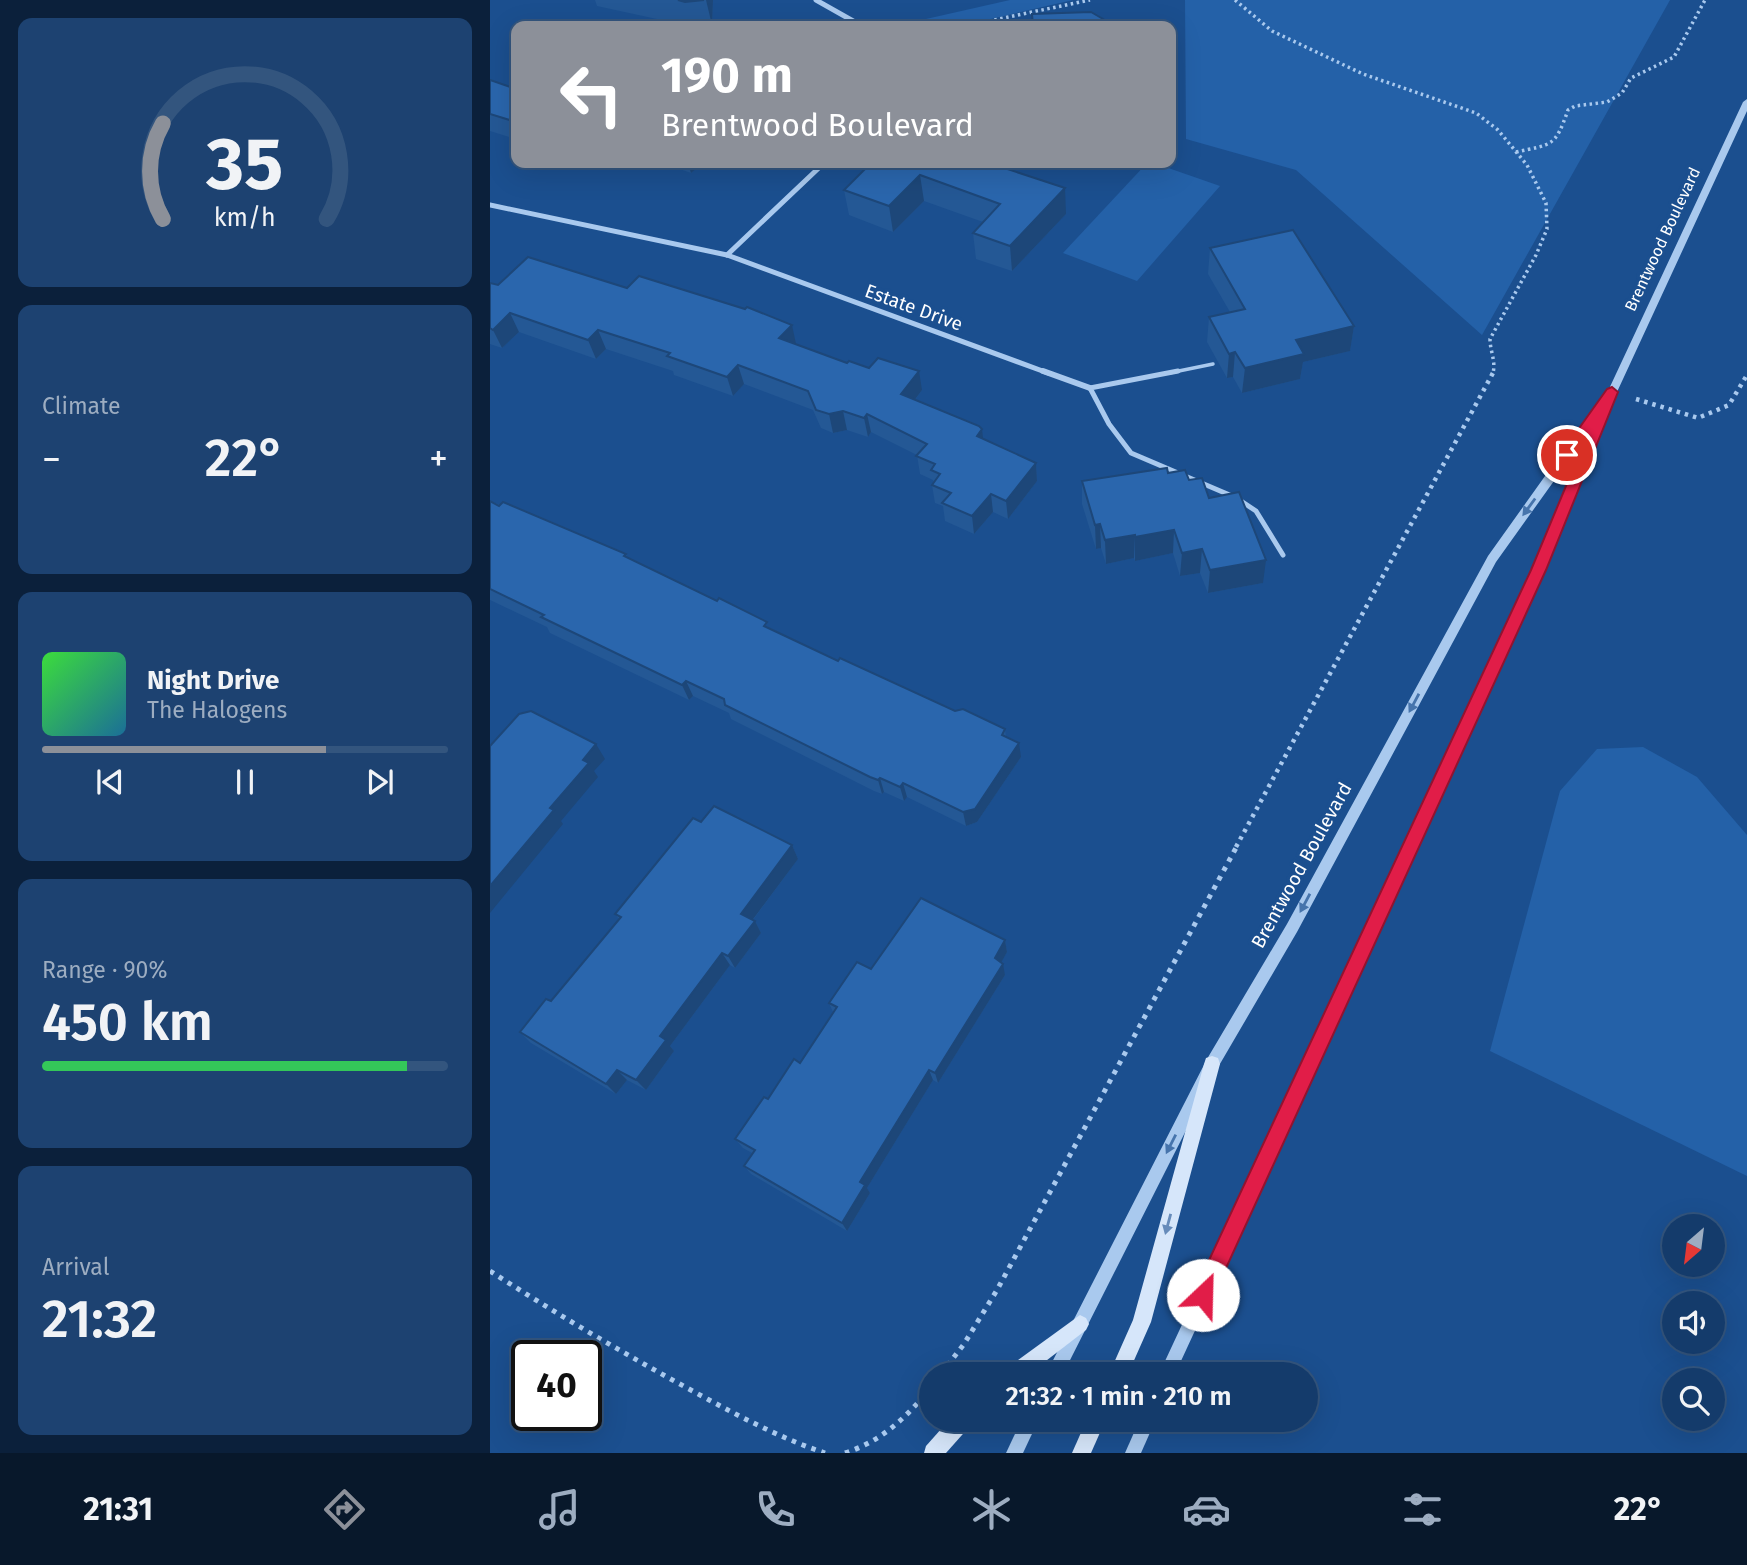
<!DOCTYPE html>
<html lang="en">
<head>
<meta charset="utf-8">
<style>
  :root { --surface:#143b6b; --page:#1d4271; --text:#f1f3f6; --muted:#9dadc1; --line:#33557e; --accent:#8c9099 }
  body { margin:0; font-family:"Fira Sans",sans-serif; background:var(--page); color:var(--text); height:100vh; display:flex; flex-direction:column; font-size:26px; white-space:nowrap }
  * { box-sizing:border-box; margin:0 }
  p { font-size:23px; color:var(--muted) }
  .icon { flex:none; width:38px; height:38px; fill:none; stroke:currentColor; stroke-width:2; stroke-linecap:round; stroke-linejoin:round }
  .map { position:relative; flex:1; overflow:hidden }
  .sheet { display:flex; flex-direction:column; gap:18px; padding:18px; background:#0b203b; width:490px }
  .sheet>* { flex:none }
  .hud { position:absolute; left:21px; top:21px; width:665px; height:147px; border-radius:14px; box-shadow:0 7px 28px #0002,0 0 0 2px var(--line); background:#8c9099; color:#fff; overflow:hidden }
  .needle { width:46px; rotate:208deg }
  .controls { position:absolute; left:1172px; top:1214px; display:grid; gap:14px }
  .controls a { display:grid; place-items:center; width:63px; height:63px; border-radius:50%; background:var(--surface); box-shadow:0 7px 28px #0002,0 0 0 2px var(--line); font-size:35px }
  .speed { position:absolute; left:21px; top:1340px; display:flex; gap:14px; font-size:35px; font-weight:700; text-align:center }
  .speed>* { display:grid; place-content:center; width:91px; height:91px; border-radius:50%; background:var(--surface); box-shadow:0 7px 28px #0002,0 0 0 2px var(--line); line-height:1 }
  .speed .limit { border:4px solid #111; border-radius:10px; background:#fff; color:#111 }
  .pin { position:absolute; display:grid; place-items:center; width:60px; height:60px; color:#fff; margin:-30px; border:4px solid #fff; border-radius:50%; box-shadow:0 2px 7px #0007 }
  .me { position:absolute; width:77px; margin:-38px; rotate:24deg; stroke-linejoin:round; filter:drop-shadow(0 0 5px #0008) }
  .turn { display:flex; align-items:center; gap:24px; height:147px; padding:0 35px; font-size:32px }
  .turn .icon { width:91px; height:91px; stroke-width:2.5 }
  .turn b { display:block; font-size:49px; line-height:60px }
  .big { font-size:52px; font-weight:600; line-height:1.1 }
  .sheet .tile { flex:1; display:flex; flex-direction:column; justify-content:center; gap:10px; min-width:0; padding:0 24px; border-radius:14px; background:var(--page) }
  .sheet .dial { align-items:center; gap:0 }
  .dial svg { height:182px; overflow:visible; fill:none; stroke:var(--line); stroke-width:7; stroke-linecap:round; text-anchor:middle }
  .dial text { fill:var(--text); stroke:none }
  .song { display:flex; align-items:center; gap:21px }
  .cover { width:84px; height:84px; border-radius:10px; background:linear-gradient(135deg,hsl(120 70% 55%),hsl(200 70% 35%)) }
  .played { height:7px; border-radius:4px; background:linear-gradient(90deg,var(--accent) 70%,var(--line) 70%) }
  .keys { display:flex; justify-content:space-around; direction:ltr }
  .heat { display:flex; justify-content:space-between; align-items:center; font-size:38px; direction:ltr }
  .charge { height:10px; border-radius:5px; background:linear-gradient(90deg,#34c759 90%,var(--line) 0) }
  .trip { position:absolute; left:429px; top:1362px; width:399px; height:70px; border-radius:35px; background:var(--surface); box-shadow:0 7px 28px #0002,0 0 0 2px var(--line); font-weight:600; line-height:70px; text-align:center }
  .tabs { display:flex; height:112px; justify-content:space-around; align-items:center; background:#08182b; color:var(--muted) }
  .tabs .icon { width:49px; height:49px }
  .tabs .selected { color:var(--accent) }
  .tabs b { font-size:32px; color:var(--text) }
  main { display:flex; flex:1; min-height:0 }
  .map>svg:first-child { display:block }
  .green { fill:#2461a8 }
  .lines { fill:none; stroke-linecap:round; stroke-linejoin:round }
  .path-far2 { stroke:#a9c9ee; stroke-width:3.5; stroke-dasharray:2.5 3.5; stroke-linecap:butt }
  .path-far1 { stroke:#a9c9ee; stroke-width:4.5; stroke-dasharray:3.5 5; stroke-linecap:butt }
  .path { stroke:#a9c9ee; stroke-width:5; stroke-dasharray:4.5 6; stroke-linecap:butt }
  .service-far1 { stroke:#a9c9ee; stroke-width:3.5 }
  .service { stroke:#a9c9ee; stroke-width:5 }
  .minor-far1 { stroke:#a9c9ee; stroke-width:5 }
  .minor { stroke:#a9c9ee; stroke-width:6 }
  .tertiary { fill:#a9c9ee; fill-rule:evenodd }
  .secondary { fill:#d6e6fa; fill-rule:evenodd }
  .wall { fill:#245895 }
  .shaded-wall { fill:#1d4779 }
  .building { fill:#2a66ad; stroke:#1d4779; stroke-width:2 }
  .oneway { fill:#4674ac }
  .oneway2 { fill:#668bba }
  .route { fill:#e11d48; stroke:#92132f; stroke-width:2 }
  .labels { text-anchor:middle; stroke-width:7; stroke-linejoin:round; paint-order:stroke }
  .far-street-label { font-size:16px; fill:#fff; stroke:#1b4f8f }
  .street-label { font-size:19px; fill:#fff; stroke:#1b4f8f }
</style>
</head>
<body>
<main>
<section class="sheet">
<div class="tile dial"><svg viewBox="0 0 100 80">
<path d="M14 69A42 42 0 1 1 86 69"/>
<path d="M14 69A42 42 0 0 1 14 27" stroke="#8c9099"/>
<text x="50" y="56" font-size="32" font-weight="700">35</text>
<text x="50" y="72" font-size="11">km/h</text>
</svg></div>
<div class="tile"><p>Climate</p>
<div class="heat"><a>−</a><b class="big">22°</b><a>+</a></div>
</div>
<div class="tile">
<div class="song"><i class="cover"></i><div><b>Night Drive</b><p>The Halogens</p></div></div>
<div class="played"></div>
<div class="keys"><svg class="icon" aria-label="previous" viewBox="0 0 24 24"><path d="M18 5L8 12l10 7zM5 5v14"/></svg><svg class="icon" aria-label="pause" viewBox="0 0 24 24"><path d="M8 5v14M16 5v14"/></svg><svg class="icon" aria-label="next" viewBox="0 0 24 24"><path d="M6 5l10 7-10 7zM19 5v14"/></svg></div>
</div>
<div class="tile"><p>Range · 90%</p><b class="big">450 km</b><div class="charge"></div></div>
<div class="tile"><p>Arrival</p><b class="big">21:32</b></div>
</section>
<div class="map">
<svg width="1257" height="1453" viewBox="0 0 1257 1453">
  <rect width="100%" height="100%" fill="#1b4f8f"/>
  <g class="green">
    <path d="M520,0H583L470,26H405Z"/>
    <path d="M695,0H1180L992,335L806,170L696,139Z"/>
    <path d="M657,163H664L730,186L647,281L573,253Z"/>
    <path d="M1153,747L1207,777L1257,835V1176L1000,1051L1070,791L1107,749Z"/>
  </g>
  <g class="lines">
    <g class="path-far2">
      <path d="M745,0L782,31L873,74L986,113L1008,130L1037,165L1056,203L1057,229L1046,255L1000,339C1000,351 1006,361 1003,373"/>
      <path d="M475,26L600,0"/>
      <path d="M1026,152C1063,144 1065,147 1078,110L1085,106L1117,102L1132,93L1141,78L1184,57L1215,0"/>
    </g>
    <g class="path-far1">
      <path d="M1146,399L1208,418L1239,405L1257,375"/>
      <path d="M746,847L1004,371"/>
    </g>
    <g class="path">
      <path d="M0,1271C65,1313 131,1352 199,1389C243,1413 287,1437 335,1453"/>
      <path d="M451,1374L474,1344L507,1290L747,846"/>
      <path d="M355,1453C392,1441 417,1417 441,1387"/>
    </g>
    <path class="service-far1" d="M679,373L723,364"/>
    <g class="service">
      <path d="M688,371L600,388L619,424L641,453L742,496"/>
      <path d="M751,501L766,511L793,555"/>
    </g>
    <g class="minor-far1">
      <path d="M326,0L372,26"/>
      <path d="M0,205L237,255L558,373"/>
      <path d="M237,255L334,163"/>
    </g>
    <path class="minor" d="M553,371L600,388"/>
    <g class="tertiary">
      <path d="M1257,99V111L1127,392L1055,571L685,1374H669L1043,571L1104,425L1006,562L807,932L727,1069L573,1374H556L717,1059L797,924L998,556L1105,406H1111L1253,102Z"/>
      <path d="M532,1419H549L533,1453H516Z"/>
      <path d="M650,1419H666L651,1453H635Z"/>
    </g>
    <g class="secondary">
      <path d="M722,1056L728,1058L730,1064L661,1322L638,1374H619L643,1320L714,1064L716,1058Z"/>
      <path d="M590,1315L596,1318L599,1324L596,1330L539,1374H514L517,1368Z"/>
      <path d="M460,1419H482L480,1426L456,1453H434L436,1446Z"/>
      <path d="M597,1419H616L601,1453H582Z"/>
    </g>
  </g>
  <g class="wall">
    <path d="M105,0H223L222,25L199,26L107,6Z"/>
    <path d="M0,80L26,89V139L0,131Z"/>
    <path d="M173,163H213L201,173Z"/>
    <path d="M381,163L576,214L522,271L486,259L483,233L493,222L434,201L403,232L359,215L354,190Z"/>
    <path d="M720,248L864,326L860,351L813,362L810,379L752,393L743,377L737,378L717,342L719,317L740,312L718,274Z"/>
    <path d="M0,283L8,285L306,344L432,390L425,400L493,439L546,463L547,481L518,519L503,512L484,534L455,521L453,506L445,503L442,485L444,483L443,480L430,474L427,455L381,432L378,437L357,430L343,433L331,428L323,410L254,384L243,396L184,375L183,371L116,349L106,359L29,332L12,348L0,344Z"/>
    <path d="M678,473L699,480L719,498L773,583L718,593L710,573L690,576L683,553L645,561L644,558L616,564L611,548L606,549L592,504V481Z"/>
    <path d="M0,501L136,554L137,557L280,628L348,661L465,711L515,729L516,737L531,757L487,822L476,826L417,797L414,801L394,792L392,794L384,791L241,719L239,713L203,696L199,700L60,633L57,627L0,600Z"/>
    <path d="M211,822L302,845L308,859L263,920L265,921L271,933L245,968L240,965L180,1046L184,1051L156,1090L137,1080L126,1094L41,1043L30,1032L61,1001L129,919L125,914Z"/>
    <path d="M515,940L517,952L511,962L515,975L448,1083L443,1080L377,1188L380,1193L357,1231L261,1174L254,1166L262,1153L253,1148L245,1139L278,1099L310,1063L343,1012L339,1003L381,969Z"/>
  </g>
  <g class="shaded-wall">
    <path d="M216,0H223L222,25Z"/>
    <path d="M198,163H213L201,173Z"/>
    <path d="M430,175L434,201L403,232L399,206Z"/>
    <path d="M575,188L576,214L522,271L520,246Z"/>
    <path d="M20,313L29,332L12,348L3,330Z"/>
    <path d="M302,325L306,344L294,357L289,338Z"/>
    <path d="M864,326L860,351L813,362L810,379L752,393L755,368L806,340Z"/>
    <path d="M108,330L116,349L106,359L98,340Z"/>
    <path d="M745,352L743,377L737,378L739,354Z"/>
    <path d="M248,365L254,384L243,396L237,377Z"/>
    <path d="M429,371L432,390L415,413L411,394Z"/>
    <path d="M353,411L357,430L343,433L339,414Z"/>
    <path d="M377,414L381,432L378,437L374,418Z"/>
    <path d="M492,429L494,447L487,436Z"/>
    <path d="M546,463L547,481L518,519L516,501Z"/>
    <path d="M501,494L503,512L484,534L482,516Z"/>
    <path d="M610,524L611,548L606,549L605,525Z"/>
    <path d="M684,530L683,553L645,561V537Z"/>
    <path d="M645,535L644,558L616,564L615,540Z"/>
    <path d="M712,549L710,573L690,576L692,553Z"/>
    <path d="M776,560L773,583L718,593L720,570Z"/>
    <path d="M196,681L203,696L199,700L192,685Z"/>
    <path d="M529,743L531,757L487,822L476,826L473,812Z"/>
    <path d="M106,744L115,759L104,771L108,777L71,821L73,824L0,913V886L60,808L93,760Z"/>
    <path d="M390,778L394,792L392,794L388,780Z"/>
    <path d="M413,783L417,797L414,801L410,787Z"/>
    <path d="M302,845L308,859L258,926L251,914Z"/>
    <path d="M265,921L271,933L245,968L238,956Z"/>
    <path d="M515,940L517,952L507,970L505,958Z"/>
    <path d="M232,953L240,965L180,1046L184,1051L156,1090L146,1080L170,1036Z"/>
    <path d="M513,964L515,975L448,1083L445,1073Z"/>
    <path d="M127,1070L137,1080L126,1094L116,1084Z"/>
    <path d="M439,1070L443,1080L377,1188L380,1193L357,1231L352,1223L370,1182Z"/>
  </g>
  <g class="building">
    <path d="M188,0H214L195,2Z"/>
    <path d="M601,12L625,26H543L542,14Z"/>
    <path d="M0,80L26,89V122L0,114Z"/>
    <path d="M381,163H499L575,188L520,246L483,233L510,204L430,175L399,206L354,190Z"/>
    <path d="M803,230L864,326L806,340L814,354L755,368L745,352L739,354L719,317L755,309L720,248Z"/>
    <path d="M38,257L137,288L149,276L255,309L257,307L302,325L289,338L357,363L359,361L379,368L388,358L429,371L411,394L489,426L492,429L487,436L546,463L516,501L501,494L482,516L452,503L461,493L442,485L450,474L441,470L445,464L426,456L437,444L377,414L374,418L353,411L339,414L326,410L318,391L248,365L237,377L177,356L180,353L108,330L98,340L20,313L3,330L0,328V283L8,285Z"/>
    <path d="M677,468L678,473L695,470L699,480L712,478L719,498L749,492L776,560L720,570L712,549L692,553L684,530L645,537V535L615,540L610,524L605,525L592,481Z"/>
    <path d="M0,501L9,506L13,502L136,554L134,556L227,601L229,598L277,622L274,626L348,661L350,658L465,711L473,709L515,729L512,735L529,743L485,809L473,812L413,783L410,787L390,778L388,780L380,777L235,705L234,699L196,681L192,685L51,617L54,615L0,589Z"/>
    <path d="M41,711L106,744L93,760L99,763L60,808L64,810L0,886V746L29,714Z"/>
    <path d="M224,806L302,845L251,914L265,921L238,956L232,953L170,1036L176,1040L146,1080L127,1070L116,1084L30,1032L56,999L61,1001L131,917L125,914L203,818L211,822Z"/>
    <path d="M431,898L515,940L505,958L513,964L445,1073L439,1070L370,1182L375,1185L352,1223L254,1166L265,1150L245,1139L274,1097L278,1099L304,1059L310,1063L347,1007L339,1003L367,962L381,969Z"/>
  </g>
  <defs><path id="oneway-solid" d="M-6-.8H1V-3.2L6.5 0L1 3.2V.8H-6Z" transform="scale(1.75)"/></defs>
  <g class="oneway">
    <use href="#oneway-solid" transform="translate(1039 507) rotate(126)"/>
    <use href="#oneway-solid" transform="translate(924 703) rotate(118)"/>
    <use href="#oneway-solid" transform="translate(815 903) rotate(118)"/>
    <use href="#oneway-solid" transform="translate(681 1144) rotate(117)"/>
  </g>
  <use class="oneway2" href="#oneway-solid" transform="translate(678 1224) rotate(105)"/>
  <path class="route" d="M1122,387L1128,392L1056,570L720,1303L713,1306L706,1303L703,1295L706,1288L1041,570L1096,438L1081,458L1077,460L1070,455L1117,389Z"/>
  <g class="labels">
    <g class="far-street-label">
      <text transform="translate(1172 239) rotate(-65)" y="6">Brentwood Boulevard</text>
    </g>
    <g class="street-label">
      <text transform="translate(424 307) rotate(20)" y="7">Estate Drive</text>
      <text transform="translate(811 865) rotate(-61)" y="7">Brentwood Boulevard</text>
    </g>
  </g>
</svg>
<div class="controls">
<a><svg class="needle" viewBox="-14 -14 28 28"><path d="M0-13l5 13h-10z" fill="#e53935"/><path d="M0 13l5-13h-10z" fill="#9dadc1"/></svg></a>
<a><svg class="icon" aria-label="sound" viewBox="0 0 24 24"><path d="M4 9h4l5-4v14l-5-4H4zM17 9q2 3 0 6"/></svg></a>
<a><svg class="icon" aria-label="search" viewBox="0 0 24 24"><circle cx="10" cy="10" r="6"/><path d="M15 15l6 6"/></svg></a>
</div>
<div class="speed"><div class="limit">40</div></div>
<div class="pin" style="left:1077px;top:455px;background:#d93025"><svg class="icon" aria-label="arrive" viewBox="0 0 24 24"><path d="M6 21V4h12l-3 4 3 4H6"/></svg></div>
<svg class="me" style="left:713px;top:1295px" viewBox="-20 -20 40 40"><circle r="19" fill="#fff"/><path d="M0-13L10 11 0 6-10 11z" fill="#e11d48"/></svg>
<div class="trip">21:32 · 1 min · 210 m</div>
<div class="hud">
<div class="turn"><svg class="icon" aria-label="left" viewBox="0 0 24 24"><path d="M17 20v-9H6M10 6l-5 5 5 5"/></svg><div><b>190 m</b>Brentwood Boulevard</div></div>
</div>
</div>
</main>
<nav class="tabs">
<b>21:31</b>
<svg class="icon selected" aria-label="directions" viewBox="0 0 24 24"><path d="M12 3l9 9-9 9-9-9zM9 14v-3h6M13 9l2 2-2 2"/></svg>
<svg class="icon" aria-label="music" viewBox="0 0 24 24"><path d="M9 18V5l10-2v13"/><circle cx="6" cy="18" r="3"/><circle cx="16" cy="16" r="3"/></svg>
<svg class="icon" aria-label="phone" viewBox="0 0 24 24"><path d="M5 4h4l2 5-3 2q2 4 5 5l2-3 5 2v4C11 20 4 13 5 4z"/></svg>
<svg class="icon" aria-label="climate" viewBox="0 0 24 24"><path d="M12 3v18M4 7l16 10M4 17L20 7"/></svg>
<svg class="icon" aria-label="car" viewBox="0 0 24 24"><path d="M5 17H2v-5l4-1 3-4h7l3 4 3 1v5h-3M9 17h6M6 11h13"/><circle cx="7" cy="17" r="2"/><circle cx="17" cy="17" r="2"/></svg>
<svg class="icon" aria-label="filters" viewBox="0 0 24 24"><path d="M4 7h16M4 17h16"/><circle cx="9" cy="7" r="2"/><circle cx="15" cy="17" r="2"/></svg>
<b>22°</b>
</nav>
</body>
</html>
